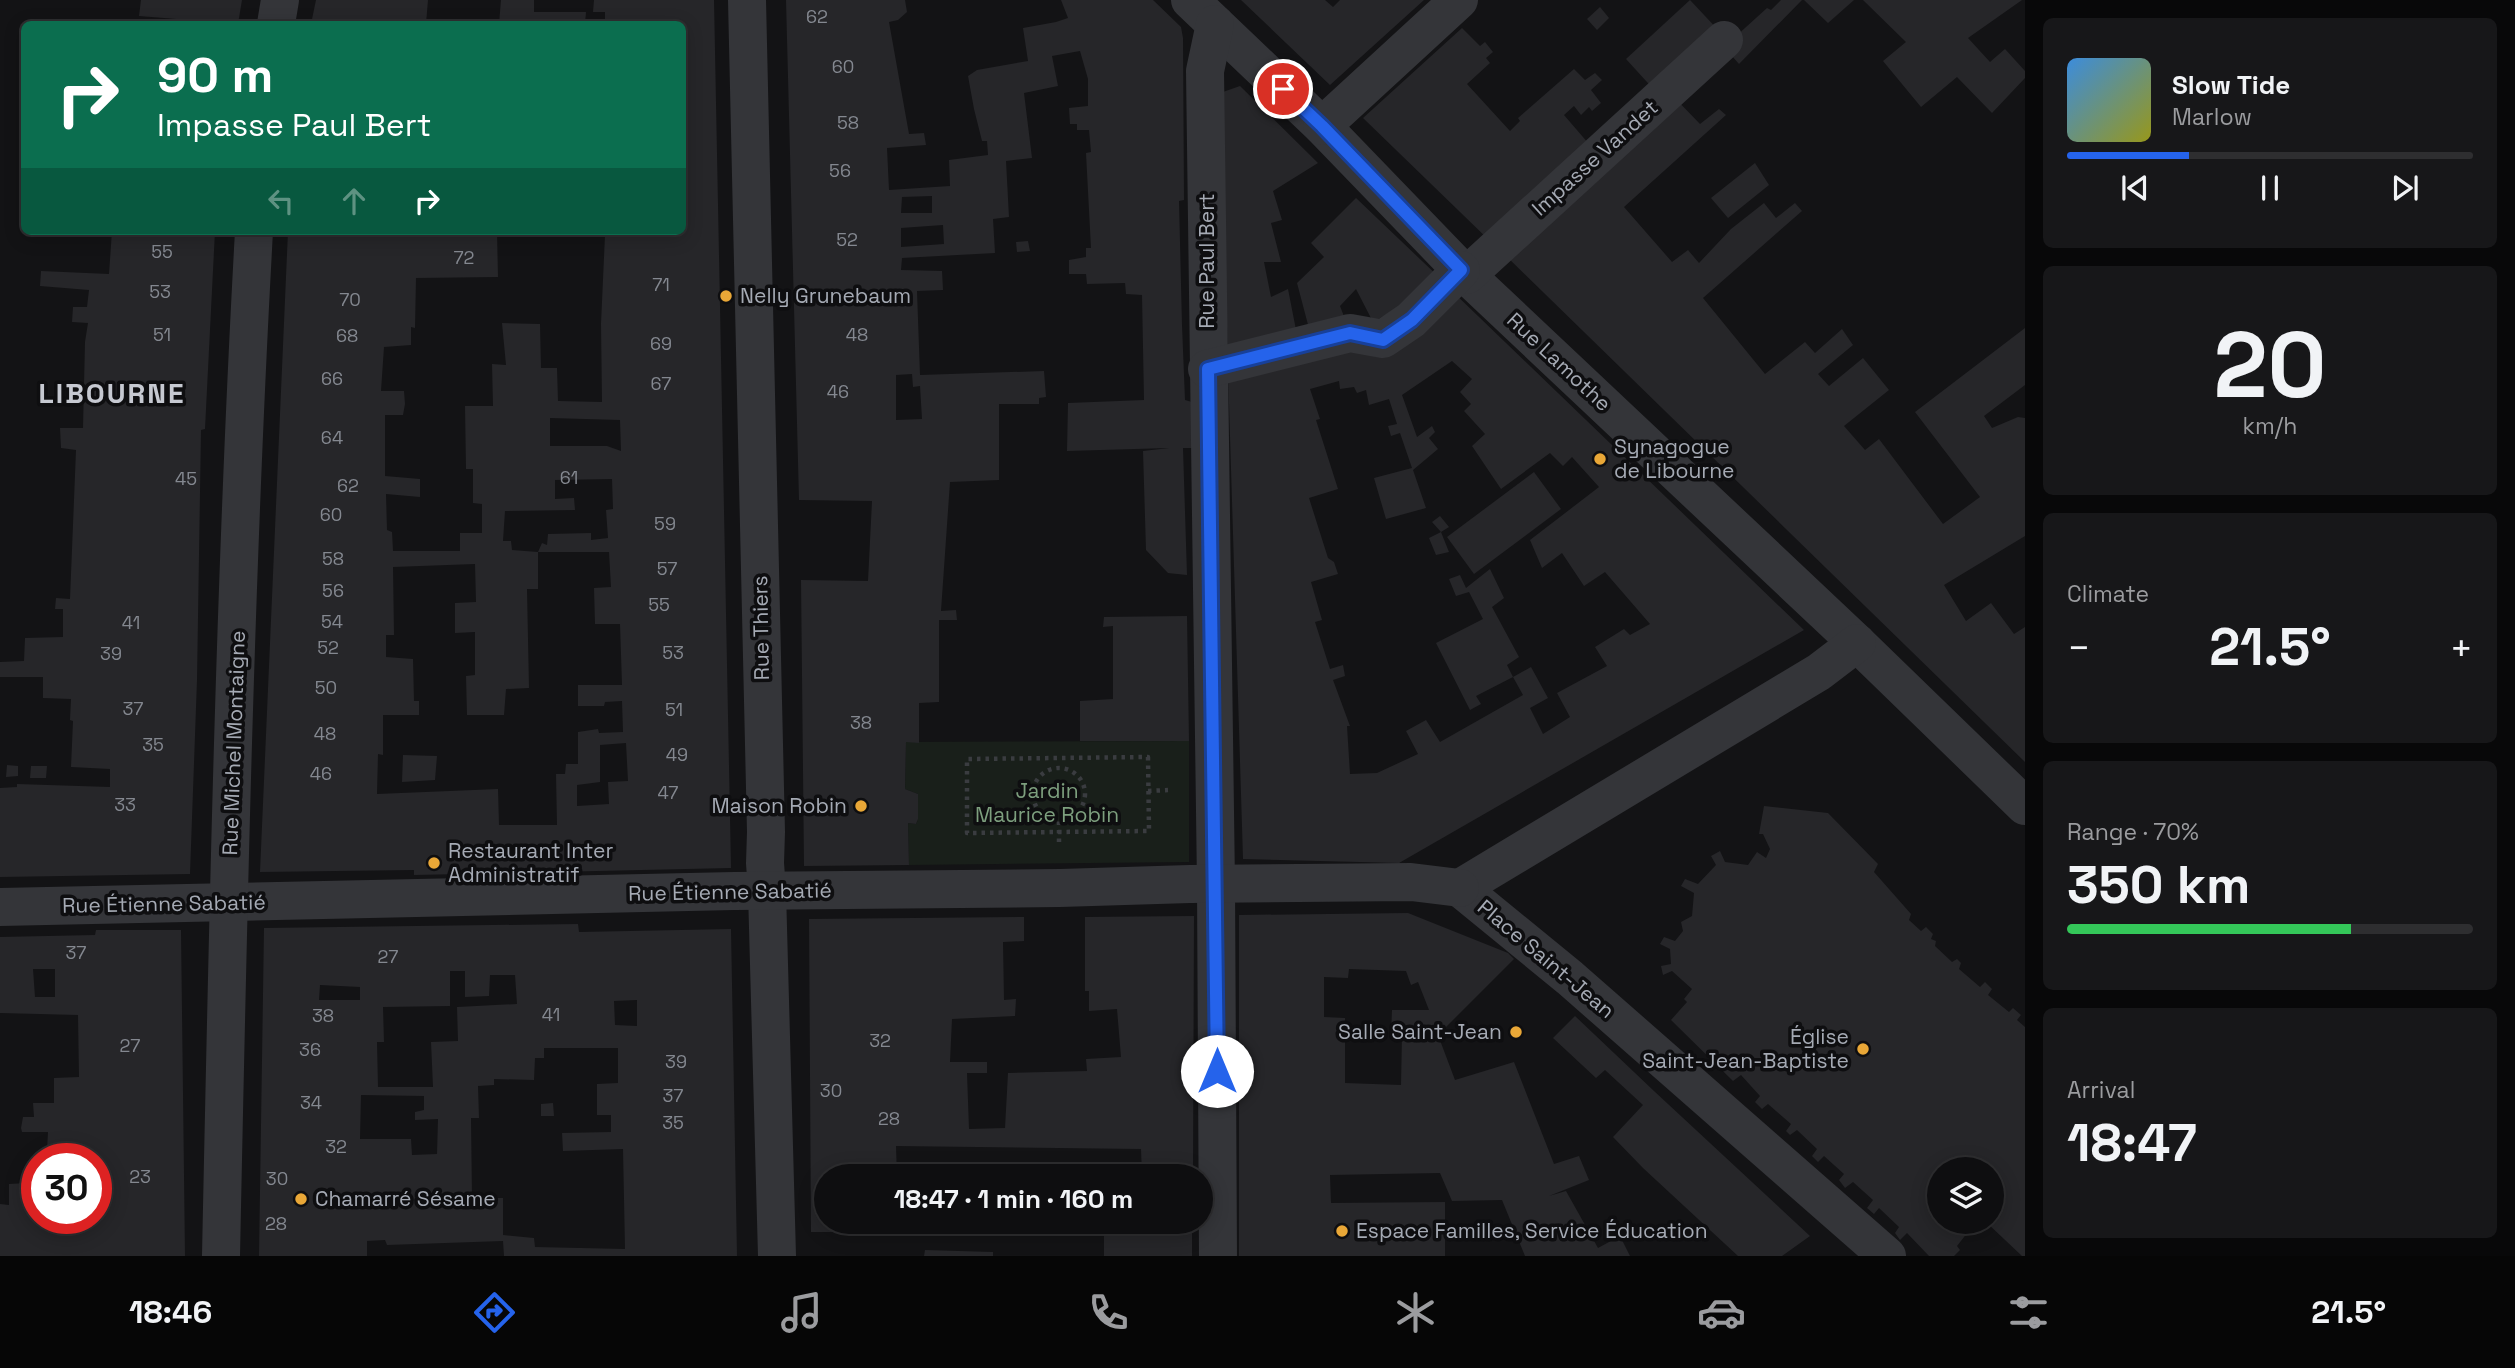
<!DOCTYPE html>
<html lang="en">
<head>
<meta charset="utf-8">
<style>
  :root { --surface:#0e0e10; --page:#171719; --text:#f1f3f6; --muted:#9b9c9f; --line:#2e2e30; --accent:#2563eb }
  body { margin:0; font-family:"Space Grotesk",sans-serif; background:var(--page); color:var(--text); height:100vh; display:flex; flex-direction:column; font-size:26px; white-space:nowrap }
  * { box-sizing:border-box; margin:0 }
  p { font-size:23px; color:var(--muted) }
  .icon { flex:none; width:38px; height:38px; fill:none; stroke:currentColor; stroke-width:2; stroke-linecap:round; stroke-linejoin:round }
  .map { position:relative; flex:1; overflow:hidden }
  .panel { display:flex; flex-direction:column; gap:18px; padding:18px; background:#080809; width:490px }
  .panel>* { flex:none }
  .guide { position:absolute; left:21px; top:21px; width:665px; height:214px; border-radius:10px; box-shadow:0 4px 18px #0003,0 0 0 2px var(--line); background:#0b6e4f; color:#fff; overflow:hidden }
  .controls { position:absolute; left:1927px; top:1157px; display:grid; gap:14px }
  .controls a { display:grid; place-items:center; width:77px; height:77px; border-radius:50%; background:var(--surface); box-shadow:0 4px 18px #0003,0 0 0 2px var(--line); font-size:35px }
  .speed { position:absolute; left:21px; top:1143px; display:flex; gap:14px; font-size:35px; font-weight:700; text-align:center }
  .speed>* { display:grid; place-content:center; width:91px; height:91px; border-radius:50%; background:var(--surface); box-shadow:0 4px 18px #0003,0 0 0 2px var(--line); line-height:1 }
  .speed .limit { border:10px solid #d22; background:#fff; color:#111 }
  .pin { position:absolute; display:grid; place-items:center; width:60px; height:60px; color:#fff; margin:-30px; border:4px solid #fff; border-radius:50%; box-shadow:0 2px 7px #0007 }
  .me { position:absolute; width:77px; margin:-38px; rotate:0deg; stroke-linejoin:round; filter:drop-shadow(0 0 5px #0008) }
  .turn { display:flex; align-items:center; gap:24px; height:147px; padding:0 21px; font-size:32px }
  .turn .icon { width:91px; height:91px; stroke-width:2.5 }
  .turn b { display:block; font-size:49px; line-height:60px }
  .lanes { display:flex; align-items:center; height:66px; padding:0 21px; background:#0003; justify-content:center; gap:35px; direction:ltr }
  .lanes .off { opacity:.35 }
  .big { font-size:52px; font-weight:800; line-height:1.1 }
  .panel .tile { flex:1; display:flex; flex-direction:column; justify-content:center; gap:10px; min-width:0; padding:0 24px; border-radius:10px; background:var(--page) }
  .panel .dial { align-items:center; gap:0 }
  .dial b { font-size:91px; line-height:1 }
  .song { display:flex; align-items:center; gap:21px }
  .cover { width:84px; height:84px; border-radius:10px; background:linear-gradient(135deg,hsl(210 70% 55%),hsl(60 70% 35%)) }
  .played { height:7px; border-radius:4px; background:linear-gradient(90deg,var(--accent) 30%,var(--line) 30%) }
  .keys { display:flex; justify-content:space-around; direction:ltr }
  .heat { display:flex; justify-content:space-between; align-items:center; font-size:38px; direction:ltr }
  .charge { height:10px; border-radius:5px; background:linear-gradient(90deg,#34c759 70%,var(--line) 0) }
  .trip { position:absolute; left:814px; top:1164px; width:399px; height:70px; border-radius:35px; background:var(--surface); box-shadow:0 4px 18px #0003,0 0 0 2px var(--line); font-weight:800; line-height:70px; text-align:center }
  .tabs { display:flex; height:112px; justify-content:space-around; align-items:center; background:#060606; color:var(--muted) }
  .tabs .icon { width:49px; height:49px }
  .tabs .current { color:var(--accent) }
  .tabs b { font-size:32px; color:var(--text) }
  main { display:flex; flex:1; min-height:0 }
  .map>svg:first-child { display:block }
  .green { fill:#191f1a }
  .building { fill:#262629; fill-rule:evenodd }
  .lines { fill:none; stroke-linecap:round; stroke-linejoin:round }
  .path { stroke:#3a3c40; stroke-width:4.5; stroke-dasharray:3.5 5; stroke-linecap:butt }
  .street { stroke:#343539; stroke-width:38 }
  .route-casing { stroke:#184099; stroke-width:18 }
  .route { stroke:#2563eb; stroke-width:12 }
  .poi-dot { fill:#e9a737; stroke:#0e0e10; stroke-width:2.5 }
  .labels { text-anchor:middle; stroke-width:7; stroke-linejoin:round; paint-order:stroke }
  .number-label { font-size:18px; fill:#848890 }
  .street-label { font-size:21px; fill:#a5aab4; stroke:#0e0e10 }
  .poi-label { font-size:21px; fill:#a5aab4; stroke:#0e0e10; text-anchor:start }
  .park-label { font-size:21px; fill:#7d9f7e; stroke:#0e0e10 }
  .district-label { font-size:28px; font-weight:bold; letter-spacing:2px; fill:#c6c9d1; stroke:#0e0e10 }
</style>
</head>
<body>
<main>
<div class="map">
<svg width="2025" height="1256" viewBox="0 0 2025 1256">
  <rect width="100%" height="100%" fill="#131315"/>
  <path class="green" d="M1189,741V862L909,865L908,823L916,824L918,819V794L905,789L906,742Z"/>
  <g class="building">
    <path d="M141,0H242L238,24L139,16Z"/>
    <path d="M316,0H428L426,24H311Z"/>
    <path d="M501,0H534V12H586L585,24H499Z"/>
    <path d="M594,0H714L731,868L414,875V870L260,872L288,231H497L498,277L416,278L415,328L411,327V345L384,347L381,391H404L405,404L403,415H385V476L420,479V497L386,494L387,530L392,532L393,551H460V533H482V504L473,503V469H466L465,406H493L492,364L506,365L502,323L540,324L541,368H557L558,401L602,402L601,324L605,235H576V231H682V24H605V12H593ZM550,418L620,420L621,451L607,446H550ZM612,479L613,509L606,510L608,538L591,540V533L548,534L547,545L542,543L538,552L512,550L511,541H503L505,511L575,510L574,498L555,499V480ZM538,552H609L611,587L594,588L595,624H620L622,685H578V706H604L605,702L622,701L623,732L599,733L598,729L578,732V764H566L565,774H556L557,825H499L498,789L377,794L378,754L383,755V715H419V701H414L413,659L386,657V635H394L393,567L475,564L476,602L455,603V633L475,632V675L466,676L467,715H504L506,689L529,688L527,589H538ZM626,743L628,781L608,782L609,804L577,806V785L600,782V745Z"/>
    <path d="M786,0H905L907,12L898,20L889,22L909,134L924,133L926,145L887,148L889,190L950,186L949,160L988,155L987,141H982L974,109L968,76L977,70L1028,61L1023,28L1056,22L1068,18L1061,0H1153L1181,27L1183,38L1184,200L1179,201L1182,325L1185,400L1192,402L1193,448H1183L1187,575L1168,573L1146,550L1143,451L1169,448L1067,451L1068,403L1144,400L1142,295L1126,294L1125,283L1087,284L1086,274H1069V260L1086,257V248H1091L1086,153L1091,152L1089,130H1077V124H1070L1069,108L1088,106V79L1080,51L1052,56L1058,86L1024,93L1032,158L1006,161L1009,217L993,219L995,253L902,258L901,270L942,271L943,290L917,291L920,375L1044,371L1046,397L1039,398V404H999V480L950,482L941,611L956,610L957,620H939V702L919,703V743L906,742L905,789L918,794V819L916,824L908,823L909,865L804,866L801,580L868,581L872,501L799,500ZM932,196V213H901L902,197ZM943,225L944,244L901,247V228ZM912,374L913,387L920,386L922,419L896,420V375Z"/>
    <path d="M1241,0H1325L1333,7L1340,0H1424L1330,85Z"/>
    <path d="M1690,0L1720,32L1657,93L1626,59Z"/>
    <path d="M1781,0H1802L1739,64L1724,47L1767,8L1771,10Z"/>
    <path d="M1804,0H1854L1828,23Z"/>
    <path d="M1863,0H2022L1968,38L1990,62L2005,49L2025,71V78L1992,113L1957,77L1921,107L1883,61L1906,42Z"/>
    <path d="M1600,7L1609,18L1597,30L1587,19Z"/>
    <path d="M1462,28L1480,46L1485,42L1493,52L1486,58L1490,63L1467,84L1510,131L1520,121L1518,118L1574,69L1585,80L1595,73L1602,80L1591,90L1601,103L1592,111L1589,107L1581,115L1574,106L1564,115L1589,144L1492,243L1363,118Z"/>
    <path d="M1240,86L1318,163L1273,191L1282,220L1271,223L1281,262H1264L1271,297L1288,289L1298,340L1228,359L1220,93Z"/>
    <path d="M1673,96L1700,124L1719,109L1726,115L1624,207L1672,262L1688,250L1699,263L1731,229L1764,203L1776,218L1795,203L1802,211L1703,298L1765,374L1805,342L1815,353L1842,329L1853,345L1818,374L1829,386L1863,358L1889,390L1844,426L1865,450L1879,439L1943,524L1980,497L1915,412L2025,328V385L1984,416L1992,428L2018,417L2025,418V536L1944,585L1966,621L1991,603L2014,634L2025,627V762L1502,252Z"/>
    <path d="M1755,163L1769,185L1728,218L1711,198Z"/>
    <path d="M1356,198L1444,282L1373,322L1356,289L1340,306L1345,319L1311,336L1297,283L1324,257L1311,243Z"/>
    <path d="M112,231H215L205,429L201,430L197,680L190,874L0,877V788L17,787V784L110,787V769L71,767L73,721L70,720L71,699L43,698V677H0V662L24,661L25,638L63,637V609H55L56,598L70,599L76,450L61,448L60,428H83L85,342L88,323L72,322L73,307H87L89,290L40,286L41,271L109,274Z"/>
    <path d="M1028,241L1030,251L1017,252L1016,242Z"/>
    <path d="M1451,290L1804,630L1399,863L1243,859L1228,371L1315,347ZM1452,361L1472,379L1460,392L1471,404L1464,411L1485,434L1472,446L1501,489L1550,453L1563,466L1572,457L1599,487L1530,540L1542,568L1562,553L1584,586L1605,572L1650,624L1630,635L1624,629L1595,647L1607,666L1557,693L1570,717L1543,734L1530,708L1548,698L1531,667L1513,677L1523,695L1440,742L1426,720L1406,731L1418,754L1377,773L1350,774L1347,726H1350L1333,680L1345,676L1343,665L1330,669L1315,622L1322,620L1311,582L1338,574L1334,562L1328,558L1309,498L1338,489L1316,420L1320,419L1310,389L1339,381L1340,389L1354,387L1357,393L1366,390L1369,405L1389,399L1397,424L1388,426L1391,436L1400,433L1412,468L1374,478L1386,519L1426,508L1413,470L1438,449L1429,438L1435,432L1432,426L1417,437L1402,395Z"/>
    <path d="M1534,472L1561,509L1474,574L1447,537Z"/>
    <path d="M1440,516L1449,527L1441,532L1449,552L1436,555L1429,538L1441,532L1432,522Z"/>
    <path d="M1490,569L1504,598L1492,607L1519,657L1507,665L1513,677L1476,696L1481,704L1470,710L1436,643L1483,619L1469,592L1456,596L1449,579L1460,575L1466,588Z"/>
    <path d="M1187,616L1189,741H1080V701L1113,699V626L1103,627L1104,617Z"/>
    <path d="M403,755L437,756L435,780L402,782Z"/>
    <path d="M7,765L18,766V776L6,777Z"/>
    <path d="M31,766H47L46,778H30Z"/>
    <path d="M1764,806L1828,813L1878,864L1874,872L1911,914L1909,920L1921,931L1926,927L1933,934L1931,939L1936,941L1935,946L1952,962L1957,959L1961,963L1959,969L1980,987L1985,982L1992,989L1988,995L2009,1012L2013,1008L2021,1015L2017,1020L2025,1027V1256H2022L1986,1222H1992V1169H1939V1222H1981L1977,1224L1975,1223L1957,1246L1960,1250L1954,1256H1929L1907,1233L1900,1240L1895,1233L1899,1227L1879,1208L1874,1214L1867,1208L1873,1200L1853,1182L1845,1188L1839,1180L1844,1174L1824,1156L1818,1162L1812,1156L1817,1149L1797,1130L1790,1135L1786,1131L1791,1124L1768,1104L1762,1109L1755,1102L1760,1096L1741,1075L1733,1081L1671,1020L1687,1002L1684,999L1692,989L1672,971L1663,975L1661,966L1671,964L1670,949L1660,944L1664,937L1675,941L1683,931L1681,922L1692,916L1694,893L1681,886L1685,879L1698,884L1716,865L1711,856L1720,851L1725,862L1748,865L1757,852L1766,858L1770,849L1763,834H1759Z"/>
    <path d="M1408,913L1508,953L1514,959L1438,1035L1455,1080L1514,1062L1554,1164L1579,1156L1589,1180L1549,1196L1566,1191L1598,1248L1620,1236L1630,1256H1525L1502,1200L1452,1201L1440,1173L1330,1175L1331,1203L1445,1202V1256H1239V915ZM1349,969L1406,971L1411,985L1418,982L1429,1010H1392L1391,1035H1402L1401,1085L1345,1083V1018L1324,1017V977L1348,978Z"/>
    <path d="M1194,916L1193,1176H1142L1141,1149L896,1146L897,1176H826V1222H971V1232H811L809,919L1024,917V941L1003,942L1004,1000L1016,999L1015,1016L952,1019L950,1062H987V1073H967L969,1129L1005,1128L1008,1073L1087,1071L1086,1059L1121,1057L1117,1009L1089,1011V991H1085V917Z"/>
    <path d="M578,924L579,932L731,929L737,1256H504L503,1241L387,1245L385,1240L367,1241V1256H259L264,928ZM450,971H465V997L489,996L490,975H515L517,1004L457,1007L458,1041L431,1042L433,1087H378L377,1042H384L383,1007L450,1006ZM320,985L360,987V1000H319ZM637,1000V1026L615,1025L614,1001ZM544,1048H618V1083L597,1084V1115H611V1132L562,1133L563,1151L623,1149L625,1249L535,1247L534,1238L503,1235V1198H472L471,1118H479L478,1086L494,1085V1079L534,1080L535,1058H544ZM361,1095L424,1096V1110L415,1112V1120L438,1119L437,1154L412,1155L411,1139H360Z"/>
    <path d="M96,930H181L185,1256H0V1204L9,1205V1184L27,1183V1178L37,1179V1218H96V1158H57V1151H47L48,1132H22L21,1128L23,1117H34L33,1103H54V1078L79,1077L78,1015L0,1013V937L95,935ZM33,969H55V997H35Z"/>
    <path d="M1575,1016L1654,1091L1810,1236L1782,1256H1738L1643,1168L1613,1137L1643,1105L1605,1070L1596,1078L1553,1038Z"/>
    <path d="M553,1103L554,1116H541V1104Z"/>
    <path d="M1143,1222H1192V1256H1104V1233H1144Z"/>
    <path d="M925,1250L993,1252V1256H924Z"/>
  </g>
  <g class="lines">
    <g class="path">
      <path d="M1148,757L1149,831L967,833V759Z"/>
      <circle cx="1059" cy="794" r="26"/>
      <path d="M1148,791L1168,790"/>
      <path d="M1059,842V821"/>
    </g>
    <g class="street">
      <path d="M747,0L766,832L765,863L767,891L777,1256"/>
      <path d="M1190,0L1322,126L1461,270L1857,643L2025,806"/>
      <path d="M276,24L280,0"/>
      <path d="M1215,24L1205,71L1216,885L1218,1256"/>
      <path d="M1322,126L1459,0"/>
      <path d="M1467,275L1724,40"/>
      <path d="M1207,369L1350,333L1383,339L1411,320L1461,270"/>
      <path d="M1460,888L1570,978L1887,1256"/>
      <path d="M1460,888L1819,672L1857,643"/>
      <path d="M0,907L734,891L1060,888L1190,884L1411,882L1460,888"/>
      <path d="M221,1256C228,914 235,572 254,231"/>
    </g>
  </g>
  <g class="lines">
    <g class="route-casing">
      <path id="route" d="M1217,1071L1208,369L1350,333L1383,340L1412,320L1461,270L1322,126L1283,89"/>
    </g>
    <use href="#route" class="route"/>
  </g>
  <g class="poi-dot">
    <circle cx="726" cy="296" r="7"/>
    <circle cx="1600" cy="459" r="7"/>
    <circle cx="861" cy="806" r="7"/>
    <circle cx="434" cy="863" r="7"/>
    <circle cx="1516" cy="1032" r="7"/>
    <circle cx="1863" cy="1049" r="7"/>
    <circle cx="301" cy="1199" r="7"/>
    <circle cx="1342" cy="1231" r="7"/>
  </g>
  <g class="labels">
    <g class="number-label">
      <text x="817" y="23">62</text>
      <text x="843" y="73">60</text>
      <text x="848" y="129">58</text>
      <text x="840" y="177">56</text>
      <text x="847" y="246">52</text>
      <text x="162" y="258">55</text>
      <text x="464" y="264">72</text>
      <text x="661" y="291">71</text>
      <text x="160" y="298">53</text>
      <text x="350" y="306">70</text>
      <text x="162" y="341">51</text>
      <text x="857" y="341">48</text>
      <text x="347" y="342">68</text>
      <text x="661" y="350">69</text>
      <text x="332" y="385">66</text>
      <text x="661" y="390">67</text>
      <text x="838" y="398">46</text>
      <text x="332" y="444">64</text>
      <text x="569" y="484">61</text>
      <text x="186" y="485">45</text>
      <text x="348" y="492">62</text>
      <text x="331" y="521">60</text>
      <text x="665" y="530">59</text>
      <text x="333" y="565">58</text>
      <text x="667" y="575">57</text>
      <text x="333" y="597">56</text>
      <text x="659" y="611">55</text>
      <text x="332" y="628">54</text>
      <text x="131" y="629">41</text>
      <text x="328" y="654">52</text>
      <text x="673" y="659">53</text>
      <text x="111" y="660">39</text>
      <text x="326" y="694">50</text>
      <text x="133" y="715">37</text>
      <text x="674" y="716">51</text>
      <text x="861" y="729">38</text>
      <text x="325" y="740">48</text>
      <text x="153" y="751">35</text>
      <text x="677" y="761">49</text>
      <text x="321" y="780">46</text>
      <text x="668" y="799">47</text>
      <text x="125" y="811">33</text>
      <text x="76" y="959">37</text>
      <text x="388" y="963">27</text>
      <text x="551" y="1021">41</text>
      <text x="323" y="1022">38</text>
      <text x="880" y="1047">32</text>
      <text x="130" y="1052">27</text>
      <text x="310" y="1056">36</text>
      <text x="676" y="1068">39</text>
      <text x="831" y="1097">30</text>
      <text x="673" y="1102">37</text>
      <text x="311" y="1109">34</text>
      <text x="889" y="1125">28</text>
      <text x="673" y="1129">35</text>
      <text x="336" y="1153">32</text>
      <text x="140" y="1183">23</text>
      <text x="277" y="1185">30</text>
      <text x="276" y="1230">28</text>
    </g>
    <g class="street-label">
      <text transform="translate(1595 158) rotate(-42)" y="7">Impasse Vandet</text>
      <text transform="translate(1207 261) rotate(-90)" y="7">Rue Paul Bert</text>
      <text transform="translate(1559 362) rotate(43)" y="7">Rue Lamothe</text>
      <text transform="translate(761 628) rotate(-91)" y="7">Rue Thiers</text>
      <text transform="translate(234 743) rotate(-88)" y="7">Rue Michel Montaigne</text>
      <text transform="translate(730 892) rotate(-1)" y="7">Rue Étienne Sabatié</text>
      <text transform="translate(164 904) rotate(-1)" y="7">Rue Étienne Sabatié</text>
      <text transform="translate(1546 959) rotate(40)" y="7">Place Saint-Jean</text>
    </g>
    <g class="poi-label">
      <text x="740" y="303">Nelly Grunebaum</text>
      <text x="1614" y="454">Synagogue<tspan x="1614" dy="24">de Libourne</tspan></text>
      <text x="847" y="813" text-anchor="end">Maison Robin</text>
      <text x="448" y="858">Restaurant Inter<tspan x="448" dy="24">Administratif</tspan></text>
      <text x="1502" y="1039" text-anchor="end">Salle Saint-Jean</text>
      <text x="1849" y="1044" text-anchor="end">Église<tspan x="1849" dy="24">Saint-Jean-Baptiste</tspan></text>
      <text x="315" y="1206">Chamarré Sésame</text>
      <text x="1356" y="1238">Espace Familles, Service Éducation</text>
    </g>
    <g class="park-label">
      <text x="1047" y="798">Jardin<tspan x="1047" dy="24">Maurice Robin</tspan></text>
    </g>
    <g class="district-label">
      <text x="112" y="403">LIBOURNE</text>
    </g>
  </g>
</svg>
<div class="controls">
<a><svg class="icon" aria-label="layers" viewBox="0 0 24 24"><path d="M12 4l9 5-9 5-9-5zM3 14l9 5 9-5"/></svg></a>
</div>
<div class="speed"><div class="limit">30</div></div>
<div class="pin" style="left:1283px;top:89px;background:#d93025"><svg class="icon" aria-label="arrive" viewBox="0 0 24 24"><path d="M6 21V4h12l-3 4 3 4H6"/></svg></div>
<svg class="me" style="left:1217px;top:1071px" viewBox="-20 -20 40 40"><circle r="19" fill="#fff"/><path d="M0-13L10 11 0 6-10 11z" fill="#2563eb"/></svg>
<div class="trip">18:47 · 1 min · 160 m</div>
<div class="guide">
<div class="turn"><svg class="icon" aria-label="right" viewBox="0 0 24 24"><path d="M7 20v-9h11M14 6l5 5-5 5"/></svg><div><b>90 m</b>Impasse Paul Bert</div></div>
<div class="lanes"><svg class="icon off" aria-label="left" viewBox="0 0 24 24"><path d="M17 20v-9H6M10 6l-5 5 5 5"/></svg><svg class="icon off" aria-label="ahead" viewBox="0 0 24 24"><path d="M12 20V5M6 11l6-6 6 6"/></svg><svg class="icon" aria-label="right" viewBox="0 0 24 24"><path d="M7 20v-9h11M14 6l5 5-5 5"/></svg></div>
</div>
</div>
<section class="panel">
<div class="tile">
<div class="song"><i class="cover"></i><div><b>Slow Tide</b><p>Marlow</p></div></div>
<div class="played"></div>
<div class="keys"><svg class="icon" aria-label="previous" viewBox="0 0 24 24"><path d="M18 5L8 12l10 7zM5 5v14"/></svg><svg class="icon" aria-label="pause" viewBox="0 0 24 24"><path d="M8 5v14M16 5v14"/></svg><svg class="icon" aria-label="next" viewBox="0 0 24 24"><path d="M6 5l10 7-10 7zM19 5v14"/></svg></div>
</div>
<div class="tile dial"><b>20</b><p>km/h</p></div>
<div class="tile"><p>Climate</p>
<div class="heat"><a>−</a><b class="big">21.5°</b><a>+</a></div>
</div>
<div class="tile"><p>Range · 70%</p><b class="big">350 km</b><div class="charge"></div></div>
<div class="tile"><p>Arrival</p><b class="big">18:47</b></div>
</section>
</main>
<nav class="tabs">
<b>18:46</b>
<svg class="icon current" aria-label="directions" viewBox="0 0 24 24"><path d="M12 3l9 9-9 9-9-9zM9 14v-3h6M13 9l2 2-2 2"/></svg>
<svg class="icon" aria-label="music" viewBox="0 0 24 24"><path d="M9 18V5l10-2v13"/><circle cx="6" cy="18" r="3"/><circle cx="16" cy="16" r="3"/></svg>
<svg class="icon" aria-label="phone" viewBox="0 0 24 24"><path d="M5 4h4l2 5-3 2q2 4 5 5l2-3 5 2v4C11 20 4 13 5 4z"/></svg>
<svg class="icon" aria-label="climate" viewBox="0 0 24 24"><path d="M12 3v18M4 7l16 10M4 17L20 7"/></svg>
<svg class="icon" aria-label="car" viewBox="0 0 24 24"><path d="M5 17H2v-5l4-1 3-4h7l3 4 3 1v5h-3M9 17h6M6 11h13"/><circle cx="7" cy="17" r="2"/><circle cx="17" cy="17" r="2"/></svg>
<svg class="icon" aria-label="filters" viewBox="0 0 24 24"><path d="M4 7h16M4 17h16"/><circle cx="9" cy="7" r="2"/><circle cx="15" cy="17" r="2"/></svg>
<b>21.5°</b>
</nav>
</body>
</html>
